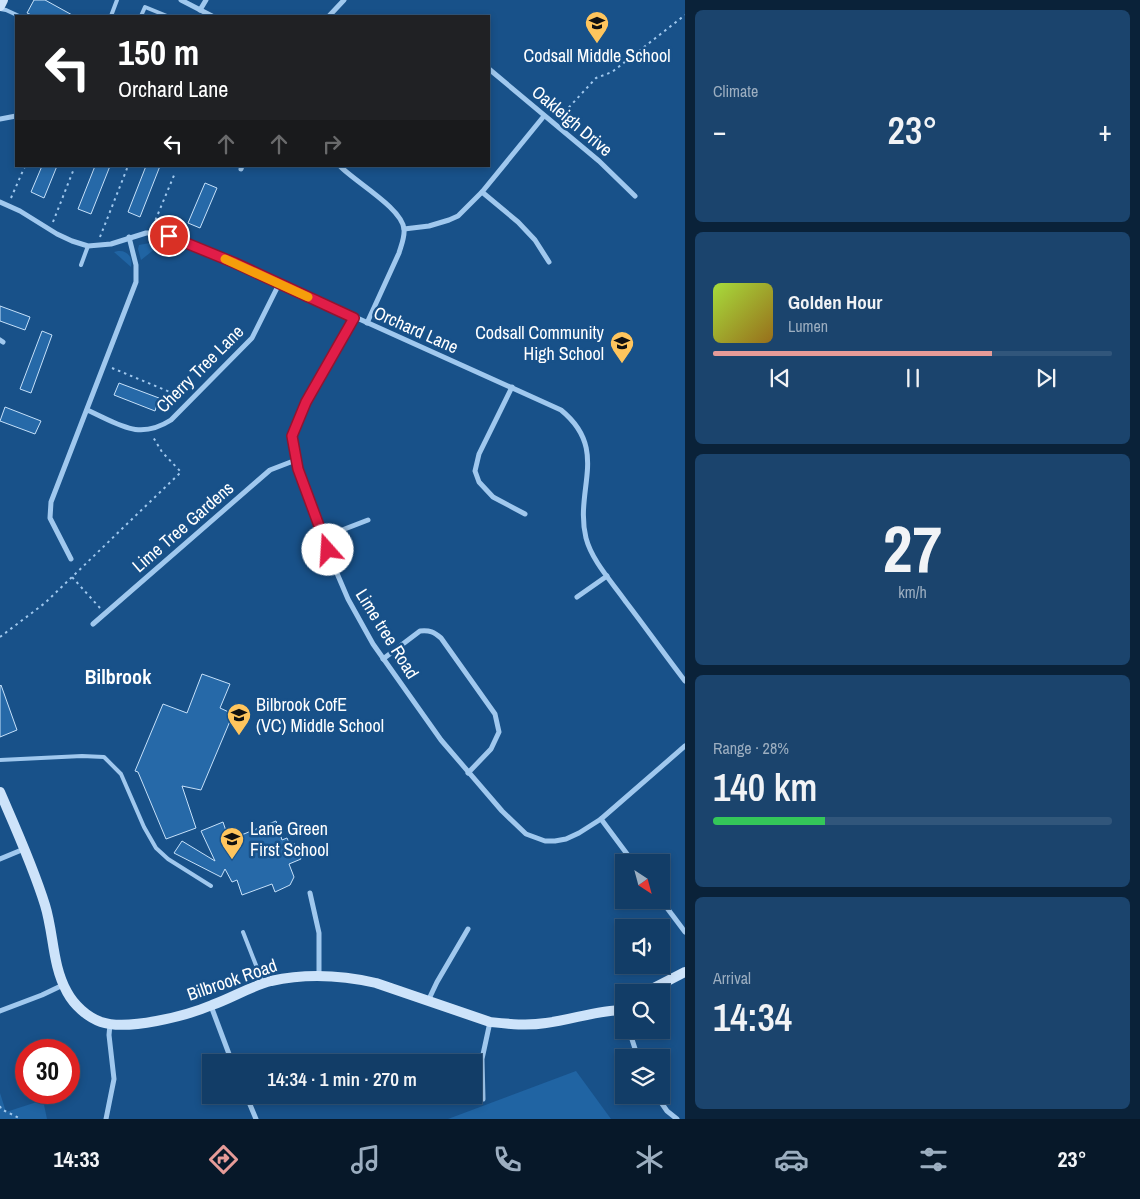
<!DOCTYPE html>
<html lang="en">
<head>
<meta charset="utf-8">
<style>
  :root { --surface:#123d67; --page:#1b446d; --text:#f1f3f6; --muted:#9caec0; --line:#31567b; --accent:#e69b98 }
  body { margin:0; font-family:"Archivo Narrow",sans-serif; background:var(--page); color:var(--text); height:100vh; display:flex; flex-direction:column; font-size:19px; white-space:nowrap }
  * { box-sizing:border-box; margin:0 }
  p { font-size:16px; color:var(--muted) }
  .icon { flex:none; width:28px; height:28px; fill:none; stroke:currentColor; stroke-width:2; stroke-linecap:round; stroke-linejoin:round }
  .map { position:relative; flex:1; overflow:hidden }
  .panel { display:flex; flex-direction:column; gap:10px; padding:10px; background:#0a2239; width:455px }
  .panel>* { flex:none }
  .banner { position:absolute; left:15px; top:15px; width:475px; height:152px; border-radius:0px; box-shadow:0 2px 8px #0003,0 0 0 1px var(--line); background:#202124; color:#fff; overflow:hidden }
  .needle { width:32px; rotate:144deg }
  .buttons { position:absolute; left:615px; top:854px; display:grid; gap:10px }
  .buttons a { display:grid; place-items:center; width:55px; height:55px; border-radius:0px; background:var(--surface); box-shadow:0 2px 8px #0003,0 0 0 1px var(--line); font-size:25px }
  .speed { position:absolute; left:15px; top:1039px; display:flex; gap:10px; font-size:25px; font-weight:700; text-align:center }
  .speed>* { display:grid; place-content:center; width:65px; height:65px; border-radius:50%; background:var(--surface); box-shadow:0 2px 8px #0003,0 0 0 1px var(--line); line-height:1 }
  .speed .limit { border:8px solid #d22; background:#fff; color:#111 }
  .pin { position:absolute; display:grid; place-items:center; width:42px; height:42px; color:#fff; margin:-21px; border:2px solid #fff; border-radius:50%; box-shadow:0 1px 5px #0007 }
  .me { position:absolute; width:55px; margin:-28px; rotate:341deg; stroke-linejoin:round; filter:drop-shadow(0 0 4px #0008) }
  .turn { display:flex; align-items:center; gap:18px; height:105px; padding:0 20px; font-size:22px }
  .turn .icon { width:65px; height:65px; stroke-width:2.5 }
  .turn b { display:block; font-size:35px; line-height:42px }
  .lanes { display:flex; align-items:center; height:48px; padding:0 20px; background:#0003; justify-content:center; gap:25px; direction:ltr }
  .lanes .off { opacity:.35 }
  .big { font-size:38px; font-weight:600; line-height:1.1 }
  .panel .card { flex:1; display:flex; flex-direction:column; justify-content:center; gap:8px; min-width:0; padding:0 18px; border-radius:8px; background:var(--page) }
  .panel .dial { align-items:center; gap:0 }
  .dial b { font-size:65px; line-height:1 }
  .song { display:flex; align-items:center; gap:15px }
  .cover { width:60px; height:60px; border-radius:8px; background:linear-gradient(135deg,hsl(80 70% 55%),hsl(40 70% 35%)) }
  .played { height:5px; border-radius:2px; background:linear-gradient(90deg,var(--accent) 70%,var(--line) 70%) }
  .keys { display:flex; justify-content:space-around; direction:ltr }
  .heat { display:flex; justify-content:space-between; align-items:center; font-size:28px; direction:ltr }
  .charge { height:8px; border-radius:4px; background:linear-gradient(90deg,#34c759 28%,var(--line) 0) }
  .trip { position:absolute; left:202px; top:1054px; width:280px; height:50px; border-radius:0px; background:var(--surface); box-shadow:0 2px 8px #0003,0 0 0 1px var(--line); font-weight:600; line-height:50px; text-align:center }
  .menu { display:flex; height:80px; justify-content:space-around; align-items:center; background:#071829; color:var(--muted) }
  .menu .icon { width:35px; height:35px }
  .menu .selected { color:var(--accent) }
  .menu b { font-size:22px; color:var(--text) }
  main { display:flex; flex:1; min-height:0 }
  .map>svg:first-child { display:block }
  .green { fill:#2064a3 }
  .building { fill:#2669a8; stroke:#c6e1fa }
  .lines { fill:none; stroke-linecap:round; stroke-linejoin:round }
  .path { stroke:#a0c8ee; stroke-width:2; stroke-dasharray:2.5 4; stroke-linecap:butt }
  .lane { stroke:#a0c8ee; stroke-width:4 }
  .street { stroke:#a0c8ee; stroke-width:5 }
  .secondary { stroke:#cde3fa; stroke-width:10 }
  .route-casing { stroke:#92132f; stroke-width:12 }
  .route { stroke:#e11d48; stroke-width:9 }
  .slow { stroke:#f59e0b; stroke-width:9 }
  .labels { text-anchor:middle; stroke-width:5; stroke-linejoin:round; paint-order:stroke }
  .poi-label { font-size:18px; fill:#fff; stroke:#185189; text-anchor:start }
  .street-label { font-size:18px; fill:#fff; stroke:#185189 }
  .quarter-label { font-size:20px; font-weight:bold; fill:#fff; stroke:#185189 }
</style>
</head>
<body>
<main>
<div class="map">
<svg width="685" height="1119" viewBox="0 0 685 1119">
  <rect width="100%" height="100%" fill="#185189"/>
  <g class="green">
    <path d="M155,242L161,244L141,260L138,249L139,245Z"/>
    <path d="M118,251C128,250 133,258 131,267L114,252Z"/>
    <path d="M576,1071L611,1119H448Z"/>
    <path d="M0,1093L6,1112L43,1100L47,1119H0Z"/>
  </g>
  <g class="building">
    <path d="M34,0H45L74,16H34L27,13Z"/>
    <path d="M42,166H57L44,198L31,192Z"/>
    <path d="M95,166H110L91,214L78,209Z"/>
    <path d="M146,166H160L140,217L128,212Z"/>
    <path d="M205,183L217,188L200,228L188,223Z"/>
    <path d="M0,306L30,317L25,330L0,321Z"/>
    <path d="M42,331L52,335L31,393L20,389Z"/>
    <path d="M119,383L159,398L155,411L114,395Z"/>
    <path d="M5,407L41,421L35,434L0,421Z"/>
    <path d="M202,674L230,684L220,708L233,714L201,790L182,786L196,828L166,839L138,772L135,771L163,704L187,713Z"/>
    <path d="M1,685L17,730L0,737V686Z"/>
    <path d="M276,821L282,840L287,838L290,845L295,844L301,859L289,864L294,877L290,885L275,892L272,884L242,895L237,880L232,882L225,869L221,877L174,853L182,841L215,861L201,831L223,822L229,840Z"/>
  </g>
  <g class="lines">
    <g class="path">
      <path d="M560,117L596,78L612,72L685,15"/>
      <path d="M11,198L25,166"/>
      <path d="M53,222L75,166"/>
      <path d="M153,226L175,173"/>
      <path d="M100,237L128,166"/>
      <path d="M112,368L182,397"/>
      <path d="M100,608L72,577L181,472L162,452L153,437"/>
      <path d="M0,637L45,603L72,577"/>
      <path d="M0,1106L1,1109L21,1119"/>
    </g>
    <g class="lane">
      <path d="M0,9L6,10L19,16"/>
      <path d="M111,16L117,0"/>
      <path d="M141,16L145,7L167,16"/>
      <path d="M81,265L88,246"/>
      <path d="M0,760L82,756L104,757L121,774L144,827L156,848L168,859L211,886"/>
      <path d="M243,932L263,983"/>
    </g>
    <g class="street">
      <path d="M181,0L212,16"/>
      <path d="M200,10L206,0"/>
      <path d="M329,16L344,0"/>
      <path d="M489,69L599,161L635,196"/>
      <path d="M0,119L16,116"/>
      <path d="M340,166C355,182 402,208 404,229C405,237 401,246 399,253L367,323"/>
      <path d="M241,169L242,166"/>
      <path d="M482,192L518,222L535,240L549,262"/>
      <path d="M0,202L20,211L57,234L72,241L88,246L111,244L146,233H157L169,236L235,263L561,410C610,450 574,489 586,538C592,561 612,582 626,602C646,628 665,655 685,681"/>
      <path d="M404,229L429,226L449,220L458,216L482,192L544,116"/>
      <path d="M354,318L306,402L292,436L296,460L333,564L348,599L373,644L441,740L502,811L526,834L545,841H555L566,839L579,833L601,819L685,746"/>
      <path d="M0,340L3,342"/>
      <path d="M512,387L479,454L475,471L479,482L493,497L525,514"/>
      <path d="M87,410C119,424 138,441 171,420L252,338L279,284"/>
      <path d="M324,537L368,520"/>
      <path d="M71,559L50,518L51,502L136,282V265L129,237"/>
      <path d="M577,597L607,576"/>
      <path d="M93,624L270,470L296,460"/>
      <path d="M383,659L420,631C430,630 434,632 441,638L495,714L499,732L491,749L468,773"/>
      <path d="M601,819L633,862"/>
      <path d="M0,859L24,849"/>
      <path d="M310,893L319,933V975"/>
      <path d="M661,900L685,932"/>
      <path d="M428,1001L437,982L468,929"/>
      <path d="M211,1006L232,1062"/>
      <path d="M0,1011L42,995L63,985"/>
      <path d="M629,1030L638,1058"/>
      <path d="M246,1095L256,1119"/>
      <path d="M656,1095L667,1111L677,1119"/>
      <path d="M483,1099L482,1059L490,1022"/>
      <path d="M106,1119L114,1079L109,1035L110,1024"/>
    </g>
    <g class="secondary">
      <path d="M0,6L3,0"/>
      <path d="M0,792C16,829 33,866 45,905C54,934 52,965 67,992C74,1005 87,1017 101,1022C127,1031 186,1016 212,1005C232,998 251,986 271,981C307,973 341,975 376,983L490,1022C509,1024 527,1026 546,1023C572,1020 597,1010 624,1010"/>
      <path d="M646,992L685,972"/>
    </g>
  </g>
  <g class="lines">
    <g class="route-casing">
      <path id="route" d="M169,236L235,263L354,318L306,402L292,436L298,469L328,550"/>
    </g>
    <use href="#route" class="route"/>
    <path class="slow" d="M225,259L308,297"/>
  </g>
  <defs>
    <g id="school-pin" transform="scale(1.25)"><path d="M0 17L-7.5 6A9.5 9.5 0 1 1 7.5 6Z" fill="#ffc55d" stroke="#185189"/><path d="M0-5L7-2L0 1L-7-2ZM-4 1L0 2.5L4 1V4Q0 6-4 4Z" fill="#111"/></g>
  </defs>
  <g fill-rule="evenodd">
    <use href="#school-pin" x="597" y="23"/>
    <use href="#school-pin" x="622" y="343"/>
    <use href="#school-pin" x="239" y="715"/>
    <use href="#school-pin" x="232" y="839"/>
  </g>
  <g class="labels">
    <g class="poi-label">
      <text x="597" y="62" text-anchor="middle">Codsall Middle School</text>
      <text x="604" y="339" text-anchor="end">Codsall Community<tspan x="604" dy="21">High School</tspan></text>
      <text x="256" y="711">Bilbrook CofE<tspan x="256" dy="21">(VC) Middle School</tspan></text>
      <text x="250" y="835">Lane Green<tspan x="250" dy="21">First School</tspan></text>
    </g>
    <g class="street-label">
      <text transform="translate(572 121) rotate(40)" y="6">Oakleigh Drive</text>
      <text transform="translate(416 330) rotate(24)" y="6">Orchard Lane</text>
      <text transform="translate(200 369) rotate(-45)" y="6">Cherry Tree Lane</text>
      <text transform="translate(183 527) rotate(-41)" y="6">Lime Tree Gardens</text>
      <text transform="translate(387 634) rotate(58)" y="6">Lime tree Road</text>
      <text transform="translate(232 980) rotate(-19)" y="6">Bilbrook Road</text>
    </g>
    <g class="quarter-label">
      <text x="118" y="684">Bilbrook</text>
    </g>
  </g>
</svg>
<div class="buttons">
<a><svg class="needle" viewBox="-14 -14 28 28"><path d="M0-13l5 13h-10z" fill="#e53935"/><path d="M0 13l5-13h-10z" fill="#9caec0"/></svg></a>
<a><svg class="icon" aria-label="sound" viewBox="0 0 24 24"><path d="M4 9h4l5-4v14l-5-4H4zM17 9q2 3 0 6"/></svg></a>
<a><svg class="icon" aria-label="search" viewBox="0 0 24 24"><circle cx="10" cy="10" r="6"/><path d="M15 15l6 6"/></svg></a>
<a><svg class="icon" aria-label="layers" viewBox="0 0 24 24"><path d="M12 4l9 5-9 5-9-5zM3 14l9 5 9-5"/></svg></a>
</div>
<div class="speed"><div class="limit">30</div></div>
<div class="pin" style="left:169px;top:236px;background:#d93025"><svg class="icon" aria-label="arrive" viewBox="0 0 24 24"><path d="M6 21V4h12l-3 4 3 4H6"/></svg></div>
<svg class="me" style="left:328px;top:550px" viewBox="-20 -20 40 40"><circle r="19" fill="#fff"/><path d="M0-13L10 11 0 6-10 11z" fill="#e11d48"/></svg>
<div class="trip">14:34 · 1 min · 270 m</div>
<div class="banner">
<div class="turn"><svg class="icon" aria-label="left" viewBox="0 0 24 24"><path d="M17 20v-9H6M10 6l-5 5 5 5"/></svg><div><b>150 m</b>Orchard Lane</div></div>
<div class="lanes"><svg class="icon" aria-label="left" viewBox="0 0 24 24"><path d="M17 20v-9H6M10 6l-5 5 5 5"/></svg><svg class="icon off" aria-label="ahead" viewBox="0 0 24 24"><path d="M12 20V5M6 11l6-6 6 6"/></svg><svg class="icon off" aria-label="ahead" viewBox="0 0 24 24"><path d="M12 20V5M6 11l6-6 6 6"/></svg><svg class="icon off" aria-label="right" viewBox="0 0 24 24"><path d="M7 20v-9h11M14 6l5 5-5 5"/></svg></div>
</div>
</div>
<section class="panel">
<div class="card"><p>Climate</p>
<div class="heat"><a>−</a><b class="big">23°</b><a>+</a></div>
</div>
<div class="card">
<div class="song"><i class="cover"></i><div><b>Golden Hour</b><p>Lumen</p></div></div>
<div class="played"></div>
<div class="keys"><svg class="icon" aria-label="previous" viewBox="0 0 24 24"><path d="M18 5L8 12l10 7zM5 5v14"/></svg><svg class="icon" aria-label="pause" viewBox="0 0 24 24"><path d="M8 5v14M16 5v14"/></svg><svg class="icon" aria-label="next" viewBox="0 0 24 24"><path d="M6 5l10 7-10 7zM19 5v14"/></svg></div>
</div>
<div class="card dial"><b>27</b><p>km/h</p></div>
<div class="card"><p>Range · 28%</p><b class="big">140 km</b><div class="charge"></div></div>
<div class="card"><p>Arrival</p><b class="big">14:34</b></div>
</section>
</main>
<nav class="menu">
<b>14:33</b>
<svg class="icon selected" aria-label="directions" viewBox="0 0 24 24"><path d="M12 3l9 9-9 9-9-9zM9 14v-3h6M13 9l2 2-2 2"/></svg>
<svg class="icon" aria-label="music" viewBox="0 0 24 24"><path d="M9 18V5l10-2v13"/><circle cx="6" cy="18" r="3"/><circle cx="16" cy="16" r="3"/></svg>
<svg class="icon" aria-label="phone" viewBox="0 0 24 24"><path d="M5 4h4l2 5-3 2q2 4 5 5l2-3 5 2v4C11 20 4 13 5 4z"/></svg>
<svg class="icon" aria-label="climate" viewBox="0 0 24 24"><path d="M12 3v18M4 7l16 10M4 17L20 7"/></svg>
<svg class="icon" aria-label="car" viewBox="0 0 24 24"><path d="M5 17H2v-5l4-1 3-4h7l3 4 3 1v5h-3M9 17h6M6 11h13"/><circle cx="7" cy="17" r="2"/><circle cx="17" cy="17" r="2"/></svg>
<svg class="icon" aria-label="filters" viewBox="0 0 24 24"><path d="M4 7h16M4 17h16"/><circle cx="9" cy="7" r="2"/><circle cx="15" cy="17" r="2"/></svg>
<b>23°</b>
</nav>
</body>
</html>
